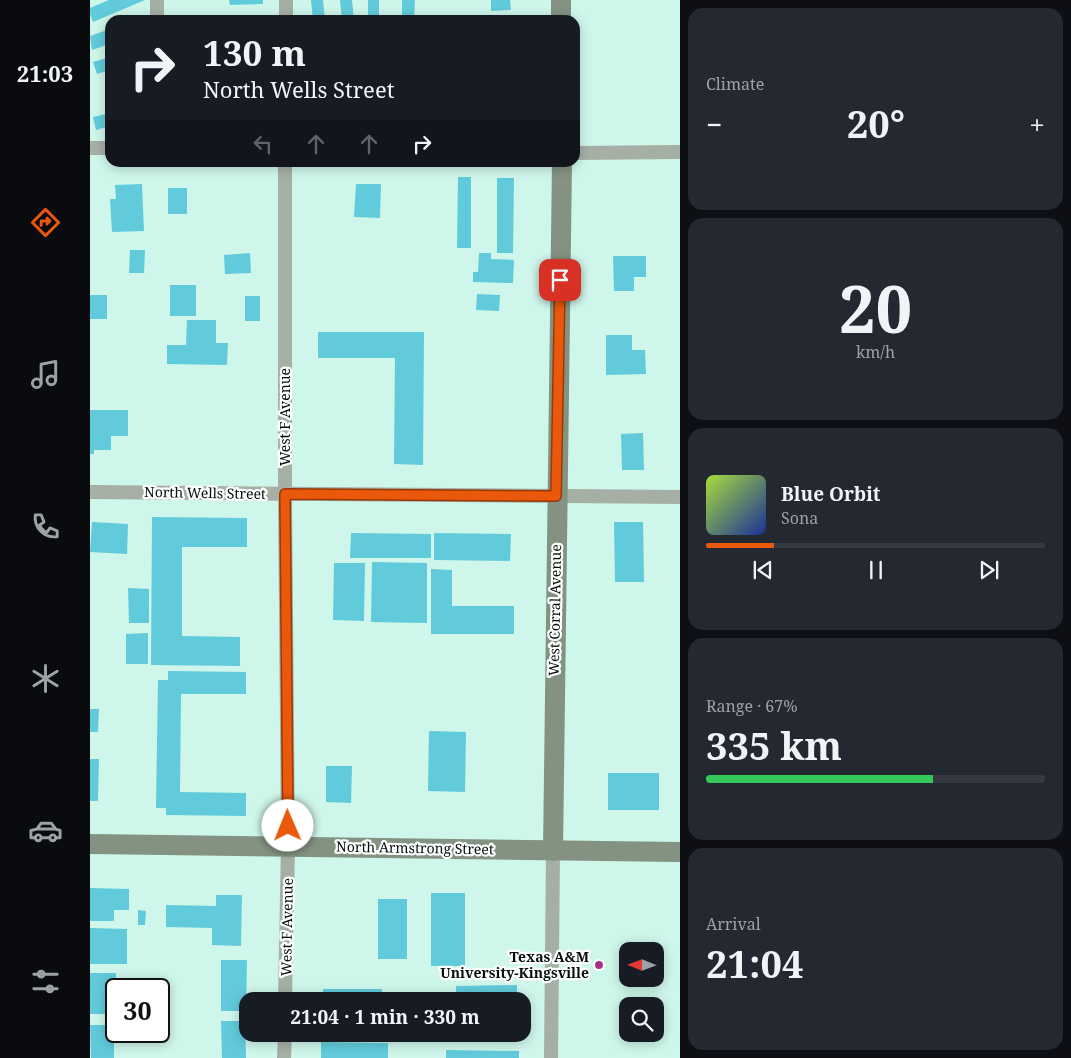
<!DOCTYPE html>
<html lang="en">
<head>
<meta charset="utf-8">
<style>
  :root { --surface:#171b24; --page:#242831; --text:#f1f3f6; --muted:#9ea1a6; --line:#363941; --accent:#ea580c }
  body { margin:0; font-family:"Noto Serif",serif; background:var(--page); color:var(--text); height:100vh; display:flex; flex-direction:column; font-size:19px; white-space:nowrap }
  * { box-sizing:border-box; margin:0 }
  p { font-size:16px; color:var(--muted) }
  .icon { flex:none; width:28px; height:28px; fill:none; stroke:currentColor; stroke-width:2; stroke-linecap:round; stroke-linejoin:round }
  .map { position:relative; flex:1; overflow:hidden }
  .sheet { display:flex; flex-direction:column; gap:8px; padding:8px; background:#0d0f14; width:391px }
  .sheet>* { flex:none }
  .banner { position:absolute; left:15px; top:15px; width:475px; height:152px; border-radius:15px; box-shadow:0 2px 12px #0003; background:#171b24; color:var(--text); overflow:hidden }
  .needle { width:32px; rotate:271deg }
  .fabs { position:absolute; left:529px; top:942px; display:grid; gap:10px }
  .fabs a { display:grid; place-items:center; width:45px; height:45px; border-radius:10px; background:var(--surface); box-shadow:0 2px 12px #0003; font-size:25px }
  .speed { position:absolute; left:15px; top:978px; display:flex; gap:10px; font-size:25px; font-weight:700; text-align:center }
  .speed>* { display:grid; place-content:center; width:65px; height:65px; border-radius:50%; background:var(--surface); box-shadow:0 2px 12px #0003; line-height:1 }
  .speed .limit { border:2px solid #111; border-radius:8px; background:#fff; color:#111 }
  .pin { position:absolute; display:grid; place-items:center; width:42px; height:42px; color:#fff; margin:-21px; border-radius:10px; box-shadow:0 2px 8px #0006 }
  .me { position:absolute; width:55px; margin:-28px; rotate:359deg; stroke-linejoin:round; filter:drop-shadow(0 0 4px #0008) }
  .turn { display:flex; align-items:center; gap:18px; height:105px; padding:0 15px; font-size:22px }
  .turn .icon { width:65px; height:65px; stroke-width:2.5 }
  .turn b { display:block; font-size:35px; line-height:42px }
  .lanes { display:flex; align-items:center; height:48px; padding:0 15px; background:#0003; justify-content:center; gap:25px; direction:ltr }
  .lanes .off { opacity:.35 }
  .big { font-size:38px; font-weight:700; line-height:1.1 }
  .sheet .tile { flex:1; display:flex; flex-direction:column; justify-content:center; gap:8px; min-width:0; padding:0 18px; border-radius:15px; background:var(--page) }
  .sheet .dial { align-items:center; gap:0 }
  .dial b { font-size:65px; line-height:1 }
  .song { display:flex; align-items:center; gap:15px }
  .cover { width:60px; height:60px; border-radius:8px; background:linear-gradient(135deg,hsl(80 70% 55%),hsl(230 70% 35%)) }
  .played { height:5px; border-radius:2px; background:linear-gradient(90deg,var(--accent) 20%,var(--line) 20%) }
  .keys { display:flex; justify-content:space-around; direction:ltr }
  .heat { display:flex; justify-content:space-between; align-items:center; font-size:28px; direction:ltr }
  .charge { height:8px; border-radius:4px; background:linear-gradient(90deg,#34c759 67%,var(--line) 0) }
  .trip { position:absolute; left:149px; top:992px; width:292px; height:50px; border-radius:15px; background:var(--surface); box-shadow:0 2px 12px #0003; font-weight:700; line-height:50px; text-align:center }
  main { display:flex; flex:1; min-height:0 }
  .menu { display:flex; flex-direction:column; width:90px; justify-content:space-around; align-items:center; background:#090b0e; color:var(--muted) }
  .menu .icon { width:35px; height:35px }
  .menu .on { color:var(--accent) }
  .menu b { font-size:22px; color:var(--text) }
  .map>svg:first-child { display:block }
  .building { fill:#61cbdb }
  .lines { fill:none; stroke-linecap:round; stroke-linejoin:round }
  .street { stroke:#a5afa4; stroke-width:14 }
  .secondary { stroke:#839281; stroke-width:20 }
  .route-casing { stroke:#983908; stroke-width:12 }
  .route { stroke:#ea580c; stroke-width:9 }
  .poi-dot { fill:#a83189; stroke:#fff; stroke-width:2 }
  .labels { text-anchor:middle; stroke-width:4.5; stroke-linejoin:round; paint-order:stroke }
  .street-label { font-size:14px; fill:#03100c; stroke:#fff }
  .poi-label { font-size:14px; font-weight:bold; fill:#03100c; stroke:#fff; text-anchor:end }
</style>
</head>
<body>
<main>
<nav class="menu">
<b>21:03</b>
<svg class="icon on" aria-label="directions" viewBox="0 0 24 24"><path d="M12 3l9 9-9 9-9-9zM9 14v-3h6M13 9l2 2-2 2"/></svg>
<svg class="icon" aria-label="music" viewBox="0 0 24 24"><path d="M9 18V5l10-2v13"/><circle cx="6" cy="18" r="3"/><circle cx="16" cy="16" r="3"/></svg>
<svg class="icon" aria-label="phone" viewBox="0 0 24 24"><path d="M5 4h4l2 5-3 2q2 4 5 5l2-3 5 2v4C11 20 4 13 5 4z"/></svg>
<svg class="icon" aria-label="climate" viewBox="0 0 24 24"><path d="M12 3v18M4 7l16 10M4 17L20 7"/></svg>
<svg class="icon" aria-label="car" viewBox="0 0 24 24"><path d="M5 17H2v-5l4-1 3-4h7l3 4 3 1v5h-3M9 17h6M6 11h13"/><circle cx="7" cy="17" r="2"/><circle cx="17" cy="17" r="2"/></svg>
<svg class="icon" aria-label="filters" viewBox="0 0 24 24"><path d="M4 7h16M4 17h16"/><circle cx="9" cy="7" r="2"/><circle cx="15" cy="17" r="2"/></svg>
</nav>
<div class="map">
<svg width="590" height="1058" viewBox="0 0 590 1058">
  <rect width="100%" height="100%" fill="#cef6ea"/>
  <g class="building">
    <path d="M19,0H55L3,22L0,14V8Z"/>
    <path d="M139,0H173V4L140,5Z"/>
    <path d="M221,0H233L235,20H223Z"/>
    <path d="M250,0H262L264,20H252Z"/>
    <rect x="278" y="0" width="11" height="20"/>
    <path d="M312,0H325L324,20H312Z"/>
    <path d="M401,0H420L421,10L401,11Z"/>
    <path d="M20,29V44L2,50L0,36Z"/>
    <path d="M20,57V70L7,74L3,62Z"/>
    <path d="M20,113V126L6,130L3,117Z"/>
    <path d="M368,177H381V248H367Z"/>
    <path d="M407,178H424L423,253H407Z"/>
    <path d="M52,184L54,231L22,232L20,199H26L25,185Z"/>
    <path d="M266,184H291L290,218L264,217Z"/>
    <rect x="78" y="188" width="19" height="26"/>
    <path d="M40,250H55L54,273H39Z"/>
    <path d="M160,253L161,273L135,274L134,255Z"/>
    <path d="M389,253H401V259L424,260L423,283L383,282V272H388Z"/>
    <path d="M523,256H556V277H544V291H524Z"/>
    <rect x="80" y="285" width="26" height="31"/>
    <path d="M387,294L410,295L409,311L386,310Z"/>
    <rect x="0" y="295" width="17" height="24"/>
    <rect x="155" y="296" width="15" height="25"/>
    <path d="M97,320H126V343H138L137,365L77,364V345H96Z"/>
    <path d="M228,332H334L333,465L304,464L305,358H228Z"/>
    <path d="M516,335H542V350H555L556,374L516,375Z"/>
    <path d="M0,410H38V436H21V450H4V454H0Z"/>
    <path d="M553,433L554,470H532L531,434Z"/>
    <path d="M62,517L157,518V547H92V636L150,637V666L61,665Z"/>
    <path d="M2,522L38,524L37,554L0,552Z"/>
    <path d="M524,522H553L554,582H525Z"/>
    <path d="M261,533L341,534V558H260Z"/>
    <path d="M344,533L421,534L420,561L344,560Z"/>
    <path d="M282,562L337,563V623L281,622Z"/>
    <path d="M244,563H275L274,621L243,620Z"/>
    <path d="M341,569L362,570V606H424V634H341Z"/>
    <path d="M38,588L59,589V623H39Z"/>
    <path d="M58,633V664H36V634Z"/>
    <path d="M78,671L156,672V694H91L90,792L156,793V816L76,815V808H66L68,680H78Z"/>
    <path d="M0,709H9L8,732H0Z"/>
    <path d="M339,731L376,732L375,792L338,791Z"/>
    <path d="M0,759H9L8,801H0Z"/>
    <path d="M236,766H262L261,803L236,802Z"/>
    <rect x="518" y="773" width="51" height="37"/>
    <path d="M0,888L39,889V910H24V921H0Z"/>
    <rect x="341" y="893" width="34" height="73"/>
    <path d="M126,895H152L151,946L122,945V928L76,927V905L126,906Z"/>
    <rect x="288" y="899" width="29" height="60"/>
    <path d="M48,910L56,911L55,925H48Z"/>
    <path d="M0,928L37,929V964H0Z"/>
    <path d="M131,960H157L156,1011H131Z"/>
    <rect x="0" y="973" width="26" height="41"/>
    <path d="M427,985V1001H366V986Z"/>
    <rect x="233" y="989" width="59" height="12"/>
    <path d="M131,1021H155L156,1058H132Z"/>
    <path d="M0,1025H26V1031H32V1043H24V1058H1Z"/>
    <path d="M231,1042L298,1043V1058H231Z"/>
    <path d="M356,1050L429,1051V1058H356Z"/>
  </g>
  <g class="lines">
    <g class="street">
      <path d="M67,20V0"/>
      <path d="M196,20V0"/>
      <path d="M0,148H20"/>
      <path d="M485,153L590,152"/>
      <path d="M195,162V494L198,845L195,1001"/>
      <path d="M0,492L590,497"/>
      <path d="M194,1058L195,1034"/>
      <path d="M461,1058L463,851"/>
    </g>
    <g class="secondary">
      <path d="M471,0V20"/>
      <path d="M0,844L590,852"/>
      <path d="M463,851L472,162"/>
    </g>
  </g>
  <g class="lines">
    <g class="route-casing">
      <path id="route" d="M198,826L195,494L466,496L470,280"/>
    </g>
    <use href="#route" class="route"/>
  </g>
  <circle class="poi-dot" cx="509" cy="965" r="5"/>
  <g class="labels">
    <g class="street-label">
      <text transform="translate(195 417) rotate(-90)" y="5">West F Avenue</text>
      <text transform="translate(115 493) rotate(1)" y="5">North Wells Street</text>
      <text transform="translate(465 610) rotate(-89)" y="5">West Corral Avenue</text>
      <text transform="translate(325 848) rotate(1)" y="5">North Armstrong Street</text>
      <text transform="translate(197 927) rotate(-89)" y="5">West F Avenue</text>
    </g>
    <g class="poi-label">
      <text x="499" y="962">Texas A&amp;M<tspan x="499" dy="16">University-Kingsville</tspan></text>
    </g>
  </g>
</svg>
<div class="fabs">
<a><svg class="needle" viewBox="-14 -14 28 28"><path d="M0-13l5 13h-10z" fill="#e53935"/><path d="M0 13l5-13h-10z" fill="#9ea1a6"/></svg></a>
<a><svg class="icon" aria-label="search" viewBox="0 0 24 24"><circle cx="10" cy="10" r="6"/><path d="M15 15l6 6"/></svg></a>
</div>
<div class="speed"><div class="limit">30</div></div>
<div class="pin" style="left:470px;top:280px;background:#d93025"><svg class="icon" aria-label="arrive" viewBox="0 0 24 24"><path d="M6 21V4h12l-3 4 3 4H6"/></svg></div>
<svg class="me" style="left:198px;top:826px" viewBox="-20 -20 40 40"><circle r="19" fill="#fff"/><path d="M0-13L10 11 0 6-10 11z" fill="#ea580c"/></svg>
<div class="trip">21:04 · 1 min · 330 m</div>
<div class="banner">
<div class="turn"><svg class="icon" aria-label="right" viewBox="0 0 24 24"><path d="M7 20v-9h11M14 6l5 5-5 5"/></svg><div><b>130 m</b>North Wells Street</div></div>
<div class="lanes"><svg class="icon off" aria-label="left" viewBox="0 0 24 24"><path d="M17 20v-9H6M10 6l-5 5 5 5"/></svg><svg class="icon off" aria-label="ahead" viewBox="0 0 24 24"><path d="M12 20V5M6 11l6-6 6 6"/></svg><svg class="icon off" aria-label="ahead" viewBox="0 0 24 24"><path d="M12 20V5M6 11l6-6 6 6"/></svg><svg class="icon" aria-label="right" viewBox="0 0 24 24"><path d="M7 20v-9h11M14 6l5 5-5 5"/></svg></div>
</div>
</div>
<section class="sheet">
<div class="tile"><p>Climate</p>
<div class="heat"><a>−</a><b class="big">20°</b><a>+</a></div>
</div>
<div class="tile dial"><b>20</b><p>km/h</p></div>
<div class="tile">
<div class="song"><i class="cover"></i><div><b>Blue Orbit</b><p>Sona</p></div></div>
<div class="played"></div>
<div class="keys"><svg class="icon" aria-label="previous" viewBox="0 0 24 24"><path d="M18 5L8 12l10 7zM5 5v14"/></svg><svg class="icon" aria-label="pause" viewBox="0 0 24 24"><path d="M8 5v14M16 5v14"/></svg><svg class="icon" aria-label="next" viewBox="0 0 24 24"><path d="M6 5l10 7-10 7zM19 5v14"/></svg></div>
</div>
<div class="tile"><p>Range · 67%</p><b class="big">335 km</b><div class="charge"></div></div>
<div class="tile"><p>Arrival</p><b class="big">21:04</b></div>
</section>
</main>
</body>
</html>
